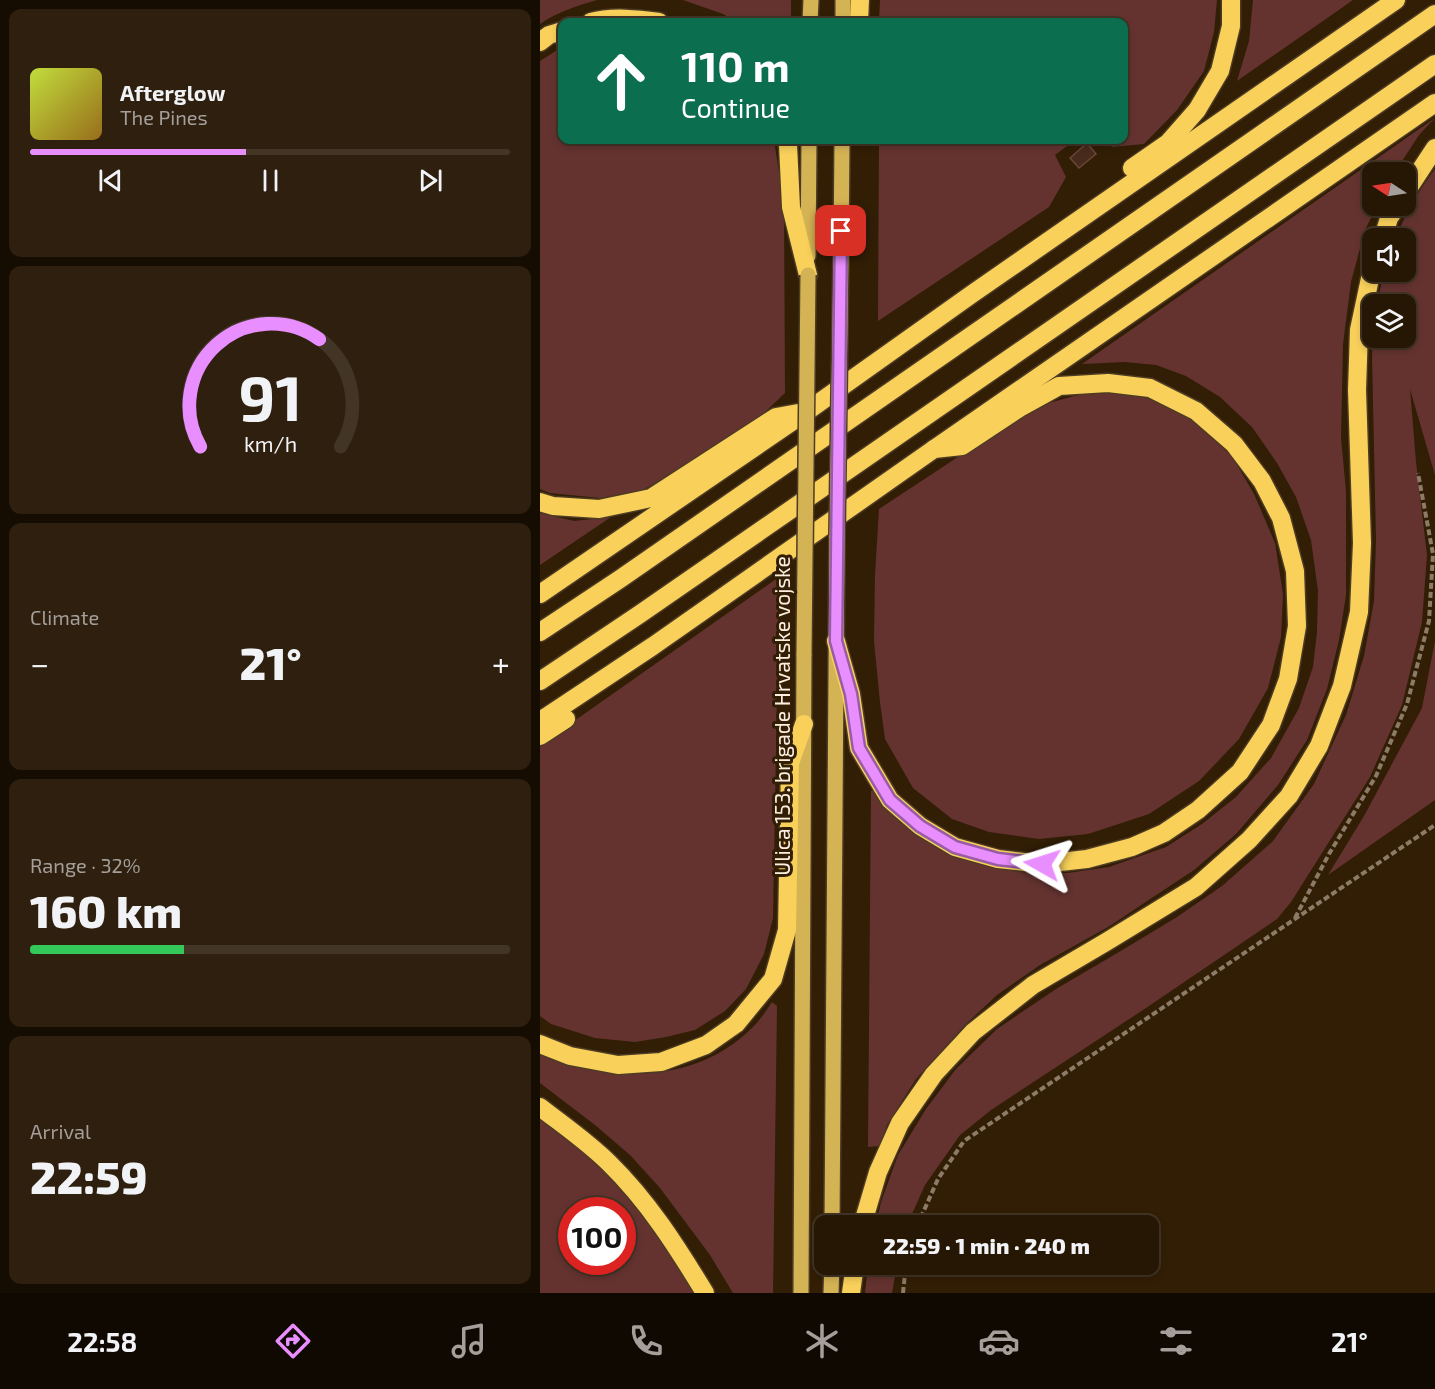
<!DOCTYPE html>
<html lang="en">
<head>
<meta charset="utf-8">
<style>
  :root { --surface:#261604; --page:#2e1f0e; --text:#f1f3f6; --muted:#a49f9a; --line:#423526; --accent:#e98efe }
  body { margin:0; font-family:"Exo 2",sans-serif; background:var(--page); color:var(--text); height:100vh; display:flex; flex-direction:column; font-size:22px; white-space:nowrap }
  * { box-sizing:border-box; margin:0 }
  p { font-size:20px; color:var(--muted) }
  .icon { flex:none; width:33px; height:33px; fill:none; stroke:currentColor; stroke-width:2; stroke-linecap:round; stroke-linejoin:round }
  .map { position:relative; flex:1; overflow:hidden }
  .panel { display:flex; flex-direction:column; gap:9px; padding:9px; background:#150c02; width:540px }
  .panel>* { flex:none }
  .top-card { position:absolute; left:18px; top:18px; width:570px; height:126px; border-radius:12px; box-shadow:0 3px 9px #0003,0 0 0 2px var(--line); background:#0b6e4f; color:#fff; overflow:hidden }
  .needle { width:39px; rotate:282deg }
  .controls { position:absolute; left:822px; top:162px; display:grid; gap:12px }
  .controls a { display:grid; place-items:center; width:54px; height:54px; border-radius:12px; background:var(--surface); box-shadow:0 3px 9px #0003,0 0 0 2px var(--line); font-size:30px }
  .speed { position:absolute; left:18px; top:1197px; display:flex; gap:12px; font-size:30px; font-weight:700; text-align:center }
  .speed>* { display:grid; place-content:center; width:78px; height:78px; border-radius:50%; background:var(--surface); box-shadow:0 3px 9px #0003,0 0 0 2px var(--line); line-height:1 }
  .speed .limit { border:9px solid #d22; background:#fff; color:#111 }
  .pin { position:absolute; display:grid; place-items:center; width:51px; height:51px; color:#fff; margin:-26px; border-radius:12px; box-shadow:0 3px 9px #0006 }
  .me { position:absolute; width:66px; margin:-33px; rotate:276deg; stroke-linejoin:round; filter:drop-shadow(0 0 4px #0008) }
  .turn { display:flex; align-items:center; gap:21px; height:126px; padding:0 24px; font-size:27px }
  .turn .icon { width:78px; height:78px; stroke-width:2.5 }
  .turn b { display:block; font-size:42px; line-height:51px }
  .big { font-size:45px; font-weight:800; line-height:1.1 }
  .panel .card { flex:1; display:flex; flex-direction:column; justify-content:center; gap:9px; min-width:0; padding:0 21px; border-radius:12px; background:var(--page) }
  .panel .dial { align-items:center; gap:0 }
  .dial svg { height:156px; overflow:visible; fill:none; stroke:var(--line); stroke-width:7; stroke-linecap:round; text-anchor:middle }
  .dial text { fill:var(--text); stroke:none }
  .song { display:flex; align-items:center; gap:18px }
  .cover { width:72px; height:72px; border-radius:9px; background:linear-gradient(135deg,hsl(70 70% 55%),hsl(40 70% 35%)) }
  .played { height:6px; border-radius:3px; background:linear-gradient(90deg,var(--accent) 45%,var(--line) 45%) }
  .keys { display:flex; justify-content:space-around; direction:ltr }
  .heat { display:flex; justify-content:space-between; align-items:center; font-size:33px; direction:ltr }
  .charge { height:9px; border-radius:4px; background:linear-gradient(90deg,#34c759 32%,var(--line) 0) }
  .trip { position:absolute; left:274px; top:1215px; width:345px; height:60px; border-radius:12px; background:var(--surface); box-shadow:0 3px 9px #0003,0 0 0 2px var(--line); font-weight:800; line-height:60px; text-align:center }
  .tab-bar { display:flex; height:96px; justify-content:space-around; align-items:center; background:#0f0902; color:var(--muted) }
  .tab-bar .icon { width:42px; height:42px }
  .tab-bar .on { color:var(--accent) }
  .tab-bar b { font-size:27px; color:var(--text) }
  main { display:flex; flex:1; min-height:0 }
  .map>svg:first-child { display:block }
  .green { fill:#643330; fill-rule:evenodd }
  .building { fill:#482b1d; stroke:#684839; stroke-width:1.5 }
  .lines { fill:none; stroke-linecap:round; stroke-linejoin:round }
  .primary-casing { stroke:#4e3b24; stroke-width:18 }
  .motorway-casing { stroke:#4e3b24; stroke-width:21 }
  .path { stroke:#8c7b66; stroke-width:4; stroke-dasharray:6 3; stroke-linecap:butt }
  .primary { stroke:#d4b354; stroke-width:15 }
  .motorway { stroke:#f8d05a; stroke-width:18 }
  .primary-bridge-casing { stroke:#4e3b24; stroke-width:18; stroke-linecap:butt }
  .primary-bridge { stroke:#d4b354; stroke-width:15 }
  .route-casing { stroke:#975ca5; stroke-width:15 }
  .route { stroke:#e98efe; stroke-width:10 }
  .labels { text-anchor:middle; stroke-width:6; stroke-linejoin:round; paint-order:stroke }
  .street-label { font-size:21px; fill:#fdefe0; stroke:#321e05 }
</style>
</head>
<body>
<main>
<section class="panel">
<div class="card">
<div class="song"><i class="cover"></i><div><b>Afterglow</b><p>The Pines</p></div></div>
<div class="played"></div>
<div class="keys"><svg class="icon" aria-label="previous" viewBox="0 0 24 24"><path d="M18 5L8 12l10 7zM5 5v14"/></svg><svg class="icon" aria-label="pause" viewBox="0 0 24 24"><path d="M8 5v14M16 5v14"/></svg><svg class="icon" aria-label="next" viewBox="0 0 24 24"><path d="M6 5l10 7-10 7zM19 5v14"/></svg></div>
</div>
<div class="card dial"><svg viewBox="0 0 100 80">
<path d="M14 69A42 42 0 1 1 86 69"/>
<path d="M14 69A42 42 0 0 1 75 14" stroke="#e98efe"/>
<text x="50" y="56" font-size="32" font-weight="700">91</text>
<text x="50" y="72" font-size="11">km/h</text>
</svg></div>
<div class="card"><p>Climate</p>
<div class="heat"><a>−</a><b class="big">21°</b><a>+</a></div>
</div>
<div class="card"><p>Range · 32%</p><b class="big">160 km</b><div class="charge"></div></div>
<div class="card"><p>Arrival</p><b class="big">22:59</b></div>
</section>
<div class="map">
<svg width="895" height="1293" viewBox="0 0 895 1293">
  <rect width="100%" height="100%" fill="#321e05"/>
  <g class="green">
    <path d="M0,0H57C37,6 17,12 0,24Z"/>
    <path d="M143,0H251V22H196L183,14Z"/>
    <path d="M340,0H677L674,32L664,71L637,110L604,144L572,147L566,140H584V22H339Z"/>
    <path d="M713,0H813L697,81L709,41Z"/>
    <path d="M22,47V140H234L244,205L245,393L223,414L152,462L103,490L60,498L10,493L0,489V61Z"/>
    <path d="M895,118L879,135L855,172H832V206H837L825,230L811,282L803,344L801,438L806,491V595L799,640L787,689L767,740L738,785L696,834L654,870L568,927L500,965L457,995L425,1025L376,1079L347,1125L340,1146L328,1147L331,791L336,790L384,838L413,856L447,866L487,873H528L569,867L626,847L662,824L696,797L731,758L759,708L773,667L777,632L778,591L771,540L756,497L737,463L712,427L680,397L646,376L616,365L585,362L542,364Z"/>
    <path d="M339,140H535L515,155L526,177L509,207L338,321Z"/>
    <path d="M895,169V475L870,389L876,462L887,555L882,622L862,705L830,777L751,902L737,919L603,1010L451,1110L420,1135L385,1185L367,1225H336L341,1202L358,1155L386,1109L416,1069L457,1029L516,989L579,952L637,917L682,886L733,841L774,784L806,715L824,656L834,601L836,540L832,355L833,338H866V304H837V303L844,272H866V238H856C865,214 879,190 895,169Z"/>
    <path d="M581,391L617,398L656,422L693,458L714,494L735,543L743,594L741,637L728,688L699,739L659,781L609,814L548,834L499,839L449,832L412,819L373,788L345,739L340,702L334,641L335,575L339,509L474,420L509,403L541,394Z"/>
    <path d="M0,513L34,521L71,517L0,565Z"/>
    <path d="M239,577L233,918L224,954L206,989L185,1011L155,1030L126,1037L95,1042L55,1038L11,1024L0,1016V745Z"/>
    <path d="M895,641V800L788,875L824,816L882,708Z"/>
    <path d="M232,1002L237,1006L233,1293H193L170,1255L120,1188L90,1155L55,1125L0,1083V1053C70,1083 154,1085 212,1028C220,1020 226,1011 232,1002Z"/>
    <path d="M0,1116L29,1137L67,1172L100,1207L160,1293H0ZM32,1210H82V1262H32Z"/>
    <path d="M328,1265H357L352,1293H325Z"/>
  </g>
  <path class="building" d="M547,143L556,154L539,168L530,158Z"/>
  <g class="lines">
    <g class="primary-casing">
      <g id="primary">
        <path d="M270,22L271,0"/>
        <path d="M303,22V0"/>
        <path d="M301,254L302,140"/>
        <path d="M268,256L269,140"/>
        <path d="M292,1226L297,536"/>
        <path d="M261,1293L264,654"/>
        <path d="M291,1293L292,1264"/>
      </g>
    </g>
    <g class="motorway-casing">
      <g id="motorway">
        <path d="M51,22C72,16 98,19 119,22"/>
        <path d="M319,22L320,0"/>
        <path d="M0,42L9,35L22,31"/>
        <path d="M246,140L248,145L251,207L268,275"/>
        <path d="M592,168L628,143L657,110L680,71L691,26V0"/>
        <path d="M866,192L895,148"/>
        <path d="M843,238L849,218L857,206"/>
        <path d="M0,502L13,506L59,509L111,498L236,417L258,413"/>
        <path d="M0,594L266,412L432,294L856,0"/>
        <path d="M0,632L80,579L895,14"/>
        <path d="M296,641L311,694L319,748L350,800L380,826L415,847L458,859L502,864L547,859L592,847L624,833L658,810L700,772L731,725L748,679L757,626L755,571L741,518L722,481L694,444L656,411L610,388L568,383L519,386L481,407L422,446L394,449"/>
        <path d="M0,681L100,614L895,64"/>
        <path d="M0,721L113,646L394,449L895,103"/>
        <path d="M0,736L26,719"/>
        <path d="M0,1044L30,1056L78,1065L121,1062L166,1045L196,1024L233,979L247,930L250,763L264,724"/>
        <path d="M0,1107C23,1125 48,1142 69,1163C108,1201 137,1247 165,1293"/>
        <path d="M322,1226L338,1172L360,1123L394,1074L433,1032L493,985L566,942L656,887L709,840L749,796L779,746L802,686L819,612L822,543L817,390L819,330L832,269"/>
        <path d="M311,1293L315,1264"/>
      </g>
    </g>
    <g class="path">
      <path d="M755,918L789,854L836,776L867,704L889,621L893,554L878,473"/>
      <path d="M377,1226L398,1179L424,1141L895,825"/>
      <path d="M363,1293L366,1264"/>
    </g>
    <use href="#primary" class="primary"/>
    <use href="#motorway" class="motorway"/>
    <g class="primary-bridge-casing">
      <g id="primary-bridge">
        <path d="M297,536L301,254"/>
        <path d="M264,654L268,275"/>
      </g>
    </g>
    <use href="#primary-bridge" class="primary-bridge"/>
  </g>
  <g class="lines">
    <g class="route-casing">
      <path id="route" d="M301,231L296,641L311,694L319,748L350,800L380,826L415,847L458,859L502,864"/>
    </g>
    <use href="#route" class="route"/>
  </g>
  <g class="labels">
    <g class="street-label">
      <text transform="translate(243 716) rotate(-90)" y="7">Ulica 153. brigade Hrvatske vojske</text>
    </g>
  </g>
</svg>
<div class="controls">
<a><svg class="needle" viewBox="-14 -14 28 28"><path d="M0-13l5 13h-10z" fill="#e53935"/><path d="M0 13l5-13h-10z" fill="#a49f9a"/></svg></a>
<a><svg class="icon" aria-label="sound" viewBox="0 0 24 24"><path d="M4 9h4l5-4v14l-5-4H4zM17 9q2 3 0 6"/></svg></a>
<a><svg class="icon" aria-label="layers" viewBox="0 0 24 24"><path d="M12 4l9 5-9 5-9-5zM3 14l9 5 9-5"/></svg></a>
</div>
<div class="speed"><div class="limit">100</div></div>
<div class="pin" style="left:301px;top:231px;background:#d93025"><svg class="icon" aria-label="arrive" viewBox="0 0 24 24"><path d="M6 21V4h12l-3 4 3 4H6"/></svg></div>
<svg class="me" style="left:502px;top:864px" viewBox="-20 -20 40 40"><path d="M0-17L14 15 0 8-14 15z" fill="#e98efe" stroke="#fff" stroke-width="4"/></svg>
<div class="trip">22:59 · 1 min · 240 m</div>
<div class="top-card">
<div class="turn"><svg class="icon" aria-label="ahead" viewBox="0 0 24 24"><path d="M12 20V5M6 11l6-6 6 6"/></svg><div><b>110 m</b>Continue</div></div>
</div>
</div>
</main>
<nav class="tab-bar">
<b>22:58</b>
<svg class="icon on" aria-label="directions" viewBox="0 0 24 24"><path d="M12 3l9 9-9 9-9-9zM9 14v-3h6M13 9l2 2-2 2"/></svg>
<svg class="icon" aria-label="music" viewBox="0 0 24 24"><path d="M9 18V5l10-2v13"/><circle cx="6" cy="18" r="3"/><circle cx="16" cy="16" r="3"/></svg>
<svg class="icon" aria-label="phone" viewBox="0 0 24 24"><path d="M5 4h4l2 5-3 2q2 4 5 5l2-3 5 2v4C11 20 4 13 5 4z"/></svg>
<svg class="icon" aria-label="climate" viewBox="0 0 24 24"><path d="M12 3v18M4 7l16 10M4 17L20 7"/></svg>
<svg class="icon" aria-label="car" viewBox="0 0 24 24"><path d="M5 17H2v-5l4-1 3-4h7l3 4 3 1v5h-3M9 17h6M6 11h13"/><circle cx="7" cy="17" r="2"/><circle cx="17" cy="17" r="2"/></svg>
<svg class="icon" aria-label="filters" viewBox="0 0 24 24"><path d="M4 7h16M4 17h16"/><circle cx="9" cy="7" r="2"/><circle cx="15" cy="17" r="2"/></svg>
<b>21°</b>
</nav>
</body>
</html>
